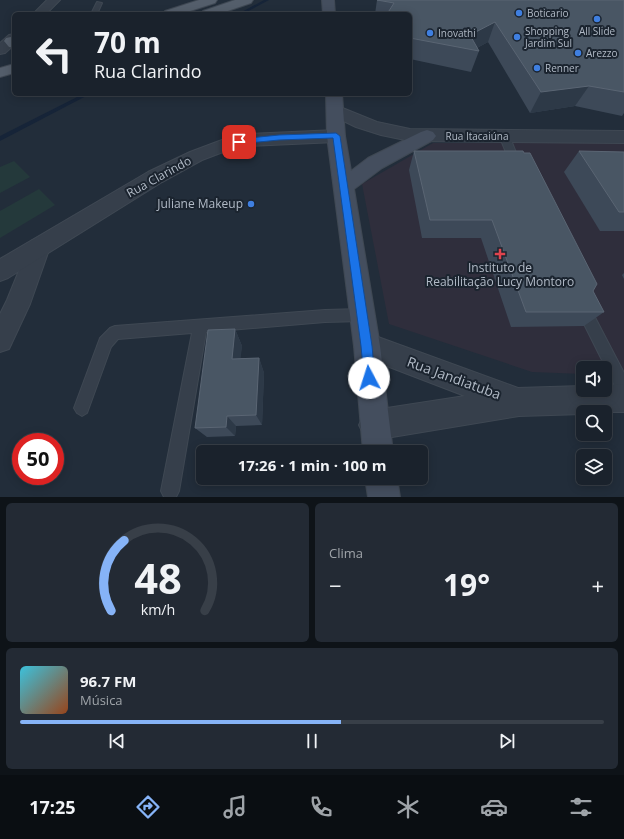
<!DOCTYPE html>
<html lang="pt">
<head>
<meta charset="utf-8">
<style>
  :root { --surface:#1a222c; --page:#232a34; --text:#f1f3f6; --muted:#9fa4a9; --line:#383f48; --accent:#86b3f7 }
  body { margin:0; font-family:"Open Sans",sans-serif; background:var(--page); color:var(--text); height:100vh; display:flex; flex-direction:column; font-size:15px; white-space:nowrap }
  * { box-sizing:border-box; margin:0 }
  p { font-size:13px; color:var(--muted) }
  .icon { flex:none; width:22px; height:22px; fill:none; stroke:currentColor; stroke-width:2; stroke-linecap:round; stroke-linejoin:round }
  .map { position:relative; height:497px; overflow:hidden }
  .sheet { display:flex; flex-direction:column; gap:6px; padding:6px; background:#0e1318; flex:1 }
  .sheet>* { flex:none }
  .guide { position:absolute; left:12px; top:12px; width:400px; height:84px; border-radius:6px; box-shadow:0 2px 10px #0003,0 0 0 1px var(--line); background:#1a222c; color:var(--text); overflow:hidden }
  .tools { position:absolute; left:576px; top:361px; display:grid; gap:8px }
  .tools a { display:grid; place-items:center; width:36px; height:36px; border-radius:6px; background:var(--surface); box-shadow:0 2px 10px #0003,0 0 0 1px var(--line); font-size:20px }
  .speed { position:absolute; left:12px; top:433px; display:flex; gap:8px; font-size:20px; font-weight:700; text-align:center }
  .speed>* { display:grid; place-content:center; width:52px; height:52px; border-radius:50%; background:var(--surface); box-shadow:0 2px 10px #0003,0 0 0 1px var(--line); line-height:1 }
  .speed .limit { border:6px solid #d22; background:#fff; color:#111 }
  .pin { position:absolute; display:grid; place-items:center; width:34px; height:34px; color:#fff; margin:-17px; border-radius:8px; box-shadow:0 2px 6px #0006 }
  .me { position:absolute; width:44px; margin:-22px; rotate:355deg; stroke-linejoin:round; filter:drop-shadow(0 0 3px #0008) }
  .turn { display:flex; align-items:center; gap:14px; height:84px; padding:0 16px; font-size:18px }
  .turn .icon { width:52px; height:52px; stroke-width:2.5 }
  .turn b { display:block; font-size:28px; line-height:34px }
  .big { font-size:30px; font-weight:700; line-height:1.1 }
  .sheet .tile { flex:1; display:flex; flex-direction:column; justify-content:center; gap:6px; min-width:0; padding:0 14px; border-radius:6px; background:var(--page) }
  .sheet .dial { align-items:center; gap:0 }
  .dial svg { height:104px; overflow:visible; fill:none; stroke:var(--line); stroke-width:7; stroke-linecap:round; text-anchor:middle }
  .dial text { fill:var(--text); stroke:none }
  .song { display:flex; align-items:center; gap:12px }
  .cover { width:48px; height:48px; border-radius:6px; background:linear-gradient(135deg,hsl(190 70% 55%),hsl(20 70% 35%)) }
  .played { height:4px; border-radius:2px; background:linear-gradient(90deg,var(--accent) 55%,var(--line) 55%) }
  .keys { display:flex; justify-content:space-around; direction:ltr }
  .heat { display:flex; justify-content:space-between; align-items:center; font-size:22px; direction:ltr }
  .sheet .tiles { flex:1; display:grid; gap:6px; grid-template-columns:1fr 1fr }
  .tile:last-child { grid-column:span 2 }
  .trip { position:absolute; left:196px; top:445px; width:232px; height:40px; border-radius:6px; background:var(--surface); box-shadow:0 2px 10px #0003,0 0 0 1px var(--line); font-weight:700; line-height:40px; text-align:center }
  .dock { display:flex; height:64px; justify-content:space-around; align-items:center; background:#0a0e12; color:var(--muted) }
  .dock .icon { width:28px; height:28px }
  .dock .on { color:var(--accent) }
  .dock b { font-size:18px; color:var(--text) }
  .map>svg:first-child { display:block }
  .medical { fill:#2f2e3c }
  .green { fill:#24393b }
  .lines { fill:none; stroke-linecap:round; stroke-linejoin:round }
  .stream { fill:#162438; fill-rule:evenodd }
  .service-casing { stroke:#3f4853; stroke-width:2 }
  .minor-casing { stroke:#3f4853; stroke-width:2 }
  .tertiary-casing { stroke:#3f4853; stroke-width:2 }
  .secondary-casing { stroke:#3f4853; stroke-width:2 }
  .primary-casing { stroke:#3f4853; stroke-width:2 }
  .service { fill:#363f4b; fill-rule:evenodd }
  .minor { fill:#363f4b; fill-rule:evenodd }
  .tertiary { fill:#363f4b; fill-rule:evenodd }
  .secondary { fill:#444e5e; fill-rule:evenodd }
  .primary { fill:#545e6b; fill-rule:evenodd }
  .wall { fill:#3d4958 }
  .shaded-wall { fill:#2d3947 }
  .building { fill:#495664; stroke:#5a6573 }
  .route { fill:#1a73e8; stroke:#114b97 }
  .shop-dot { fill:#3f7fe0; stroke:#1b242f; stroke-width:1.5 }
  .health-dot { fill:#e0444e; stroke:#1b242f; stroke-width:1.5 }
  .labels { text-anchor:middle; stroke-width:4; stroke-linejoin:round; paint-order:stroke }
  .far-poi-label { font-size:10px; fill:#b1bac6; stroke:#1b242f; text-anchor:start }
  .far-street-label { font-size:10px; fill:#b1bac6; stroke:#1b242f }
  .street-label { font-size:12px; fill:#b1bac6; stroke:#1b242f }
  .poi-label { font-size:12px; fill:#b1bac6; stroke:#1b242f; text-anchor:end }
  .near-street-label { font-size:14px; fill:#b1bac6; stroke:#1b242f }
</style>
</head>
<body>
<div class="map">
<svg width="624" height="497" viewBox="0 0 624 497">
  <rect width="100%" height="100%" fill="#222d3a"/>
  <path class="medical" d="M433,143H624V374H605V368H583V374L532,372L389,324L362,184Z"/>
  <g class="green">
    <path d="M14,161L30,177L0,193V167Z"/>
    <path d="M39,189L55,205L0,238V211Z"/>
  </g>
  <g class="lines">
    <g class="stream">
      <path d="M264,0H269L243,14H238Z"/>
      <path d="M83,94H90L0,141V136Z"/>
    </g>
    <g class="service-casing">
      <g id="service">
        <path d="M97,2L102,3L97,14H91Z"/>
        <path d="M504,132L509,135L521,165L520,167H512L511,165L499,135Z"/>
        <path d="M583,302L588,304L624,373V397L619,394L576,308L578,304Z"/>
        <path d="M362,309L367,311L369,315L367,319L362,321L325,322L206,332L179,491L176,497H164L161,491L192,333L118,339L111,347L87,413L82,416L77,413L74,408L100,338L110,328L115,326L325,310Z"/>
      </g>
    </g>
    <g class="minor-casing">
      <g id="minor">
        <path d="M47,0H60L46,14H33Z"/>
        <path d="M14,34V45L5,53L0,54V43L9,35Z"/>
        <path d="M39,238L47,241L50,247L30,304L9,349L0,352V314L7,300L31,241Z"/>
      </g>
    </g>
    <g class="tertiary-casing">
      <g id="tertiary">
        <path d="M335,105L377,122L410,129L624,131V143L410,141L381,135L356,127L329,114L327,110L329,106Z"/>
        <path d="M336,130L342,132L345,136L342,140L336,142L250,146L231,149L202,160L162,182L8,278L0,281V259L148,172L190,152L222,140L250,134Z"/>
        <path d="M367,333L518,388L583,386V390H605V385L624,384V412H583V414L519,416L374,440L364,435L359,425L364,415L374,410L465,396L358,355L354,346L358,337Z"/>
      </g>
    </g>
    <g class="secondary-casing">
      <g id="secondary">
        <path d="M322,0H334L335,14H323Z"/>
        <path d="M326,94H342L345,136L351,171L368,158L421,132L427,130L433,132L436,136L433,140L382,168L354,189L380,346L393,452H363L354,346L327,136Z"/>
        <path d="M365,478H397L400,497H368Z"/>
      </g>
    </g>
    <g class="primary-casing">
      <g id="primary">
        <path d="M199,0H217L215,3L181,14H163L165,11Z"/>
        <path d="M235,0H253L251,3L219,14H201L203,11Z"/>
        <path d="M11,37L14,38V48L9,47L4,41L6,38Z"/>
        <path d="M14,64V73L0,77V68Z"/>
      </g>
    </g>
    <use href="#service" class="service"/>
    <use href="#minor" class="minor"/>
    <use href="#tertiary" class="tertiary"/>
    <use href="#secondary" class="secondary"/>
    <use href="#primary" class="primary"/>
  </g>
  <g class="wall">
    <path d="M377,0H624V113L622,116L575,106L530,113L488,42L477,48L479,51L471,72L410,59V14H375Z"/>
    <path d="M414,151L593,291L604,312L584,326L511,327L481,238H422L409,170Z"/>
    <path d="M579,151L624,152V231H600L564,172Z"/>
    <path d="M624,273V279L622,275Z"/>
    <path d="M235,329L242,346L240,358H259L264,373L262,425L236,426L235,436L207,437L195,428Z"/>
  </g>
  <g class="shaded-wall">
    <path d="M495,22L488,42L473,50L470,35Z"/>
    <path d="M589,86L575,106L530,113L541,92Z"/>
    <path d="M235,329L242,346L239,373L232,359Z"/>
    <path d="M259,358L264,373L262,425L256,415Z"/>
    <path d="M227,416L236,426L235,436L226,427Z"/>
  </g>
  <g class="building">
    <path d="M377,0H624V92L589,86L541,92L495,22L470,35L479,51L410,38V14H387L394,3Z"/>
    <path d="M414,151H523L524,153H530L597,284L593,291L604,312H526L492,220H430Z"/>
    <path d="M579,151L624,152V212H619Z"/>
    <path d="M235,329L232,359L259,358L256,415L227,416L226,427L195,428L208,330Z"/>
  </g>
  <path class="route" d="M336,133L340,136L372,346L375,378L373,381L369,383L365,381L364,378L361,346L333,138L279,140L239,144L235,142L239,139L279,135Z"/>
  <g class="shop-dot">
    <circle cx="519" cy="13" r="4"/>
    <circle cx="597" cy="19" r="4"/>
    <circle cx="430" cy="33" r="4"/>
    <circle cx="517" cy="37" r="4"/>
    <circle cx="578" cy="53" r="4"/>
    <circle cx="537" cy="68" r="4"/>
    <circle cx="251" cy="204" r="4"/>
  </g>
  <path class="health-dot" d="M498 248h4v4h4v4h-4v4h-4v-4h-4v-4h4z"/>
  <g class="labels">
    <g class="far-poi-label">
      <text x="527" y="17">Boticario</text>
      <text x="525" y="35">Shopping<tspan x="525" dy="12">Jardim Sul</tspan></text>
      <text x="597" y="35" text-anchor="middle">All Slide</text>
      <text x="438" y="37">Inovathi</text>
      <text x="586" y="57">Arezzo</text>
      <text x="545" y="72">Renner</text>
    </g>
    <g class="far-street-label">
      <text x="477" y="140">Rua Itacaiúna</text>
    </g>
    <g class="street-label">
      <text transform="translate(159 177) rotate(-29)" y="4">Rua Clarindo</text>
    </g>
    <g class="poi-label">
      <text x="243" y="208">Juliane Makeup</text>
      <text x="500" y="272" text-anchor="middle">Instituto de<tspan x="500" dy="14">Reabilitação Lucy Montoro</tspan></text>
    </g>
    <g class="near-street-label">
      <text transform="translate(454 378) rotate(20)" y="5">Rua Jandiatuba</text>
    </g>
  </g>
</svg>
<div class="tools">
<a><svg class="icon" aria-label="sound" viewBox="0 0 24 24"><path d="M4 9h4l5-4v14l-5-4H4zM17 9q2 3 0 6"/></svg></a>
<a><svg class="icon" aria-label="search" viewBox="0 0 24 24"><circle cx="10" cy="10" r="6"/><path d="M15 15l6 6"/></svg></a>
<a><svg class="icon" aria-label="layers" viewBox="0 0 24 24"><path d="M12 4l9 5-9 5-9-5zM3 14l9 5 9-5"/></svg></a>
</div>
<div class="speed"><div class="limit">50</div></div>
<div class="pin" style="left:239px;top:142px;background:#d93025"><svg class="icon" aria-label="arrive" viewBox="0 0 24 24"><path d="M6 21V4h12l-3 4 3 4H6"/></svg></div>
<svg class="me" style="left:369px;top:378px" viewBox="-20 -20 40 40"><circle r="19" fill="#fff"/><path d="M0-13L10 11 0 6-10 11z" fill="#1a73e8"/></svg>
<div class="trip">17:26 · 1 min · 100 m</div>
<div class="guide">
<div class="turn"><svg class="icon" aria-label="left" viewBox="0 0 24 24"><path d="M17 20v-9H6M10 6l-5 5 5 5"/></svg><div><b>70 m</b>Rua Clarindo</div></div>
</div>
</div>
<section class="sheet">
<div class="tiles">
<div class="tile dial"><svg viewBox="0 0 100 80">
<path d="M14 69A42 42 0 1 1 86 69"/>
<path d="M14 69A42 42 0 0 1 24 15" stroke="#86b3f7"/>
<text x="50" y="56" font-size="32" font-weight="700">48</text>
<text x="50" y="72" font-size="11">km/h</text>
</svg></div>
<div class="tile"><p>Clima</p>
<div class="heat"><a>−</a><b class="big">19°</b><a>+</a></div>
</div>
<div class="tile">
<div class="song"><i class="cover"></i><div><b>96.7 FM</b><p>Música</p></div></div>
<div class="played"></div>
<div class="keys"><svg class="icon" aria-label="previous" viewBox="0 0 24 24"><path d="M18 5L8 12l10 7zM5 5v14"/></svg><svg class="icon" aria-label="pause" viewBox="0 0 24 24"><path d="M8 5v14M16 5v14"/></svg><svg class="icon" aria-label="next" viewBox="0 0 24 24"><path d="M6 5l10 7-10 7zM19 5v14"/></svg></div>
</div>
</div>
</section>
<nav class="dock">
<b>17:25</b>
<svg class="icon on" aria-label="directions" viewBox="0 0 24 24"><path d="M12 3l9 9-9 9-9-9zM9 14v-3h6M13 9l2 2-2 2"/></svg>
<svg class="icon" aria-label="music" viewBox="0 0 24 24"><path d="M9 18V5l10-2v13"/><circle cx="6" cy="18" r="3"/><circle cx="16" cy="16" r="3"/></svg>
<svg class="icon" aria-label="phone" viewBox="0 0 24 24"><path d="M5 4h4l2 5-3 2q2 4 5 5l2-3 5 2v4C11 20 4 13 5 4z"/></svg>
<svg class="icon" aria-label="climate" viewBox="0 0 24 24"><path d="M12 3v18M4 7l16 10M4 17L20 7"/></svg>
<svg class="icon" aria-label="car" viewBox="0 0 24 24"><path d="M5 17H2v-5l4-1 3-4h7l3 4 3 1v5h-3M9 17h6M6 11h13"/><circle cx="7" cy="17" r="2"/><circle cx="17" cy="17" r="2"/></svg>
<svg class="icon" aria-label="filters" viewBox="0 0 24 24"><path d="M4 7h16M4 17h16"/><circle cx="9" cy="7" r="2"/><circle cx="15" cy="17" r="2"/></svg>
</nav>
</body>
</html>
